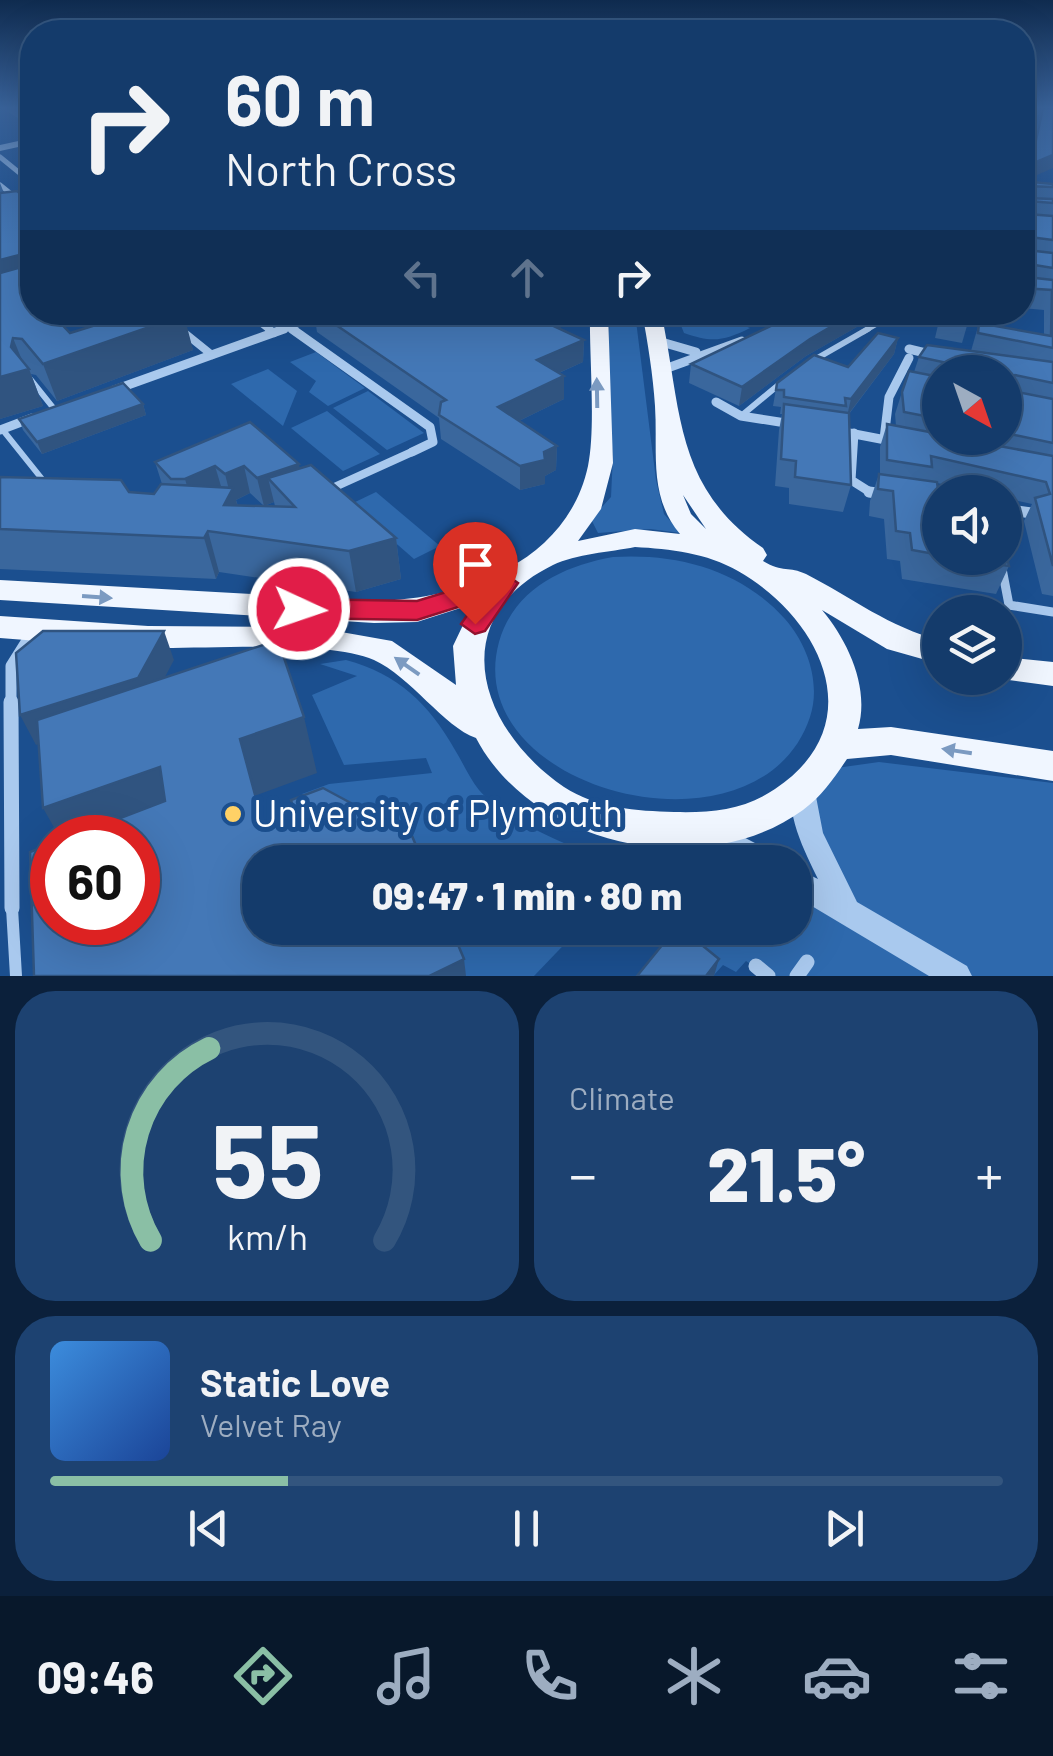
<!DOCTYPE html>
<html lang="en">
<head>
<meta charset="utf-8">
<style>
  :root { --surface:#143b6b; --page:#1d4271; --text:#f1f3f6; --muted:#9dadc1; --line:#33557e; --accent:#8abfa5 }
  body { margin:0; font-family:Barlow,sans-serif; background:var(--page); color:var(--text); height:100vh; display:flex; flex-direction:column; font-size:38px; white-space:nowrap }
  * { box-sizing:border-box; margin:0 }
  p { font-size:32px; color:var(--muted) }
  .icon { flex:none; width:55px; height:55px; fill:none; stroke:currentColor; stroke-width:2; stroke-linecap:round; stroke-linejoin:round }
  .map { position:relative; height:976px; overflow:hidden }
  .panel { display:flex; flex-direction:column; gap:15px; padding:15px; background:#0b203b; flex:1 }
  .panel>* { flex:none }
  .guide { position:absolute; left:20px; top:20px; width:1015px; height:305px; border-radius:40px; box-shadow:0 10px 40px #0002,0 0 0 2px var(--line); background:#143b6b; color:var(--text); overflow:hidden }
  .needle { width:65px; rotate:140deg }
  .tools { position:absolute; left:922px; top:355px; display:grid; gap:20px }
  .tools a { display:grid; place-items:center; width:100px; height:100px; border-radius:50%; background:var(--surface); box-shadow:0 10px 40px #0002,0 0 0 2px var(--line); font-size:50px }
  .speed { position:absolute; left:30px; top:815px; display:flex; gap:20px; font-size:50px; font-weight:700; text-align:center }
  .speed>* { display:grid; place-content:center; width:130px; height:130px; border-radius:50%; background:var(--surface); box-shadow:0 10px 40px #0002,0 0 0 2px var(--line); line-height:1 }
  .speed .limit { border:15px solid #d22; background:#fff; color:#111 }
  .pin { position:absolute; display:grid; place-items:center; width:85px; height:85px; color:#fff; margin:-102px -42px; border-radius:50% 50% 50% 0; rotate:-45deg; box-shadow:0 0 10px #0007 }
  .pin .icon { rotate:45deg }
  .me { position:absolute; width:110px; margin:-55px; rotate:93deg; stroke-linejoin:round; filter:drop-shadow(0 0 8px #0008) }
  .turn { display:flex; align-items:center; gap:35px; height:210px; padding:0 40px; font-size:45px }
  .turn .icon { width:130px; height:130px; stroke-width:2.5 }
  .turn b { display:block; font-size:70px; line-height:85px }
  .lanes { display:flex; align-items:center; height:95px; padding:0 40px; background:#0003; justify-content:center; gap:50px; direction:ltr }
  .lanes .off { opacity:.35 }
  .big { font-size:75px; font-weight:800; line-height:1.1 }
  .panel .widget { flex:1; display:flex; flex-direction:column; justify-content:center; gap:15px; min-width:0; padding:0 35px; border-radius:40px; background:var(--page) }
  .panel .dial { align-items:center; gap:0 }
  .dial svg { height:260px; overflow:visible; fill:none; stroke:var(--line); stroke-width:7; stroke-linecap:round; text-anchor:middle }
  .dial text { fill:var(--text); stroke:none }
  .song { display:flex; align-items:center; gap:30px }
  .cover { width:120px; height:120px; border-radius:15px; background:linear-gradient(135deg,hsl(210 70% 55%),hsl(220 70% 35%)) }
  .played { height:10px; border-radius:5px; background:linear-gradient(90deg,var(--accent) 25%,var(--line) 25%) }
  .keys { display:flex; justify-content:space-around; direction:ltr }
  .heat { display:flex; justify-content:space-between; align-items:center; font-size:55px; direction:ltr }
  .panel .tiles { flex:1; display:grid; gap:15px; grid-template-columns:1fr 1fr }
  .widget:last-child { grid-column:span 2 }
  .trip { position:absolute; left:242px; top:845px; width:570px; height:100px; border-radius:40px; background:var(--surface); box-shadow:0 10px 40px #0002,0 0 0 2px var(--line); font-weight:800; line-height:100px; text-align:center }
  .dock { display:flex; height:160px; justify-content:space-around; align-items:center; background:#08182b; color:var(--muted) }
  .dock .icon { width:70px; height:70px }
  .dock .on { color:var(--accent) }
  .dock b { font-size:45px; color:var(--text) }
  .map>svg:first-child { display:block }
  .green { fill:#2e69ad }
  .lines { fill:none; stroke-linecap:round; stroke-linejoin:round }
  .service-far2 { stroke:#a9c9ee; stroke-width:5 }
  .service-far1 { stroke:#a9c9ee; stroke-width:6 }
  .service { stroke:#a9c9ee; stroke-width:9 }
  .pedestrian-far3 { stroke:#a9c9ee; stroke-width:5 }
  .pedestrian-far2 { stroke:#a9c9ee; stroke-width:6 }
  .pedestrian-far1 { stroke:#a9c9ee; stroke-width:8 }
  .pedestrian { stroke:#a9c9ee; stroke-width:12 }
  .minor-far3 { stroke:#a9c9ee; stroke-width:6 }
  .minor-far2 { stroke:#a9c9ee; stroke-width:9 }
  .minor-far1 { stroke:#a9c9ee; stroke-width:11 }
  .minor { stroke:#a9c9ee; stroke-width:15 }
  .tertiary { fill:#a9c9ee; fill-rule:evenodd }
  .primary { fill:#f0f6ff; fill-rule:evenodd }
  .wall { fill:#3a679d; fill-rule:evenodd }
  .shaded-wall { fill:#305480 }
  .building { fill:#4478b7; stroke:#305480; stroke-width:2.5 }
  .oneway { fill:#7b9ac1 }
  .route { fill:#e11d48; stroke:#92132f; stroke-width:2.5 }
  .poi-dot { fill:#ffd166; stroke:#1b4f8f; stroke-width:4 }
  .labels { text-anchor:middle; stroke-width:10; stroke-linejoin:round; paint-order:stroke }
  .near-poi-label { font-size:38px; fill:#fff; stroke:#1b4f8f; text-anchor:start }
</style>
</head>
<body>
<div class="map">
<svg width="1053" height="976" viewBox="0 0 1053 976">
  <rect width="100%" height="100%" fill="#1b4f8f"/>
  <g class="green">
    <path d="M610,313H635L656,480L664,514L681,533L650,529L598,533L591,519L611,497L613,455L606,394Z"/>
    <path d="M676,313H711L750,328C724,341 712,343 684,333Z"/>
    <path d="M316,352L365,388L328,406L309,392L316,381L290,362Z"/>
    <path d="M268,369L297,391L283,426L231,384Z"/>
    <path d="M368,391L424,433L387,450L333,408Z"/>
    <path d="M327,411L380,454L343,471L291,428Z"/>
    <path d="M376,492L440,546L414,559L351,504Z"/>
    <path d="M613,557C678,553 741,570 785,619C808,645 821,684 810,717C760,868 458,792 499,642C514,589 563,566 613,557Z"/>
    <path d="M346,660C398,674 429,704 455,750C463,763 470,779 479,790C504,820 593,861 632,862H370L325,806L302,794L329,784L432,773L426,758L344,765L312,695L357,676L320,664Z"/>
    <path d="M879,762L1053,783V976H768L746,961L736,972L723,965L713,976L653,928H795V899L847,913L804,789L822,770Z"/>
    <path d="M435,928H580L534,976H455Z"/>
  </g>
  <g class="lines">
    <path class="service-far2" d="M863,332L880,322"/>
    <g class="service-far1">
      <path d="M814,360L868,329"/>
      <path d="M31,380L55,410"/>
      <path d="M741,416L782,382"/>
      <path d="M2,429L46,484"/>
    </g>
    <path class="service" d="M1000,558L1009,605L1053,612"/>
    <g class="pedestrian-far3">
      <path d="M25,151L32,157"/>
      <path d="M0,157L32,183"/>
      <path d="M0,185L26,206"/>
    </g>
    <g class="pedestrian-far2">
      <path d="M23,204L32,211"/>
      <path d="M246,312L272,332"/>
    </g>
    <g class="pedestrian-far1">
      <path d="M269,329L274,333"/>
      <path d="M181,330L212,355"/>
      <path d="M328,490L412,452"/>
    </g>
    <path class="pedestrian" d="M12,908L16,976"/>
    <g class="minor-far3">
      <path d="M847,312L880,322"/>
      <path d="M290,328L295,332"/>
      <path d="M277,332L332,312"/>
    </g>
    <g class="minor-far2">
      <path d="M292,329L430,427L433,442L412,452"/>
      <path d="M658,341L696,352"/>
      <path d="M909,349L934,355"/>
      <path d="M662,370L742,341"/>
      <path d="M114,390L284,329"/>
      <path d="M716,402L741,416L792,424"/>
      <path d="M0,430L32,418"/>
      <path d="M839,431L896,442"/>
      <path d="M854,433L851,480L870,492L884,494"/>
      <path d="M884,439L889,397L909,358"/>
    </g>
    <g class="minor-far1">
      <path d="M869,492L884,494"/>
      <path d="M1005,509L1031,513"/>
      <path d="M11,705V666L33,631"/>
    </g>
    <g class="minor">
      <path d="M11,702L12,908"/>
      <path d="M756,966L768,976"/>
      <path d="M797,976L807,962"/>
    </g>
    <g class="tertiary">
      <path d="M32,138V144L0,151V145Z"/>
      <path d="M804,778L813,781L823,833L857,902L967,966L972,976H929L795,896V868L818,879C806,854 782,809 795,781Z"/>
      <path d="M709,819L774,853L778,862H741L700,839L696,831L700,823Z"/>
    </g>
    <g class="primary">
      <path d="M590,312H608L613,463L601,509L578,541L635,529L680,534C648,496 658,452 655,406C653,375 648,344 642,312H661C682,408 673,486 763,548L767,555L763,561C783,573 789,566 806,574C851,597 890,628 940,640V664L887,649L822,610C848,641 870,688 858,729L891,727L1053,751V781L891,755L847,759C834,778 822,796 803,810C703,883 533,847 476,738C444,727 410,676 374,660C328,640 207,649 153,648C102,647 51,642 0,638V616L148,626L313,627L392,641L456,685L453,646L473,604L417,622L374,623L0,600V580L374,601C464,599 567,563 588,466C596,428 589,354 590,312ZM683,495L706,529L691,514ZM635,547C670,549 707,553 738,571C821,618 873,724 775,789C744,810 711,813 674,812C637,811 596,808 564,787C479,729 443,619 553,565C576,554 610,552 635,547Z"/>
      <path d="M1005,657L1053,662V686L994,678H1005Z"/>
    </g>
  </g>
  <g class="wall">
    <path d="M2,108H32V127Z"/>
    <path d="M1022,108H1053L1028,179H1022V146L1034,141L1040,114L1022,121Z"/>
    <path d="M1022,181L1053,184V596L1042,594L1024,521L1032,504L1005,498V492H980L937,483L940,504V558H1005L1009,566L996,594L902,579L900,561L887,559L884,519L869,516L870,501L879,474H880V447L887,424L896,426L895,414L902,392L914,372L919,357L971,351L979,323L1044,335V310L1022,308ZM940,372H1005V438H940Z"/>
    <path d="M0,183L4,193L32,203V312H181L193,350L57,401L36,375L31,374L43,406L0,419ZM81,316L92,326L70,333L59,322Z"/>
    <path d="M269,312H309L279,320Z"/>
    <path d="M314,312H574L573,321L559,328L584,340L583,362L559,373L564,399L519,421L557,446L556,470L545,476V484L520,490L441,439L439,418L317,332Z"/>
    <path d="M800,312H865L862,324L806,356L739,406L689,383L691,364Z"/>
    <path d="M869,312H895L885,318Z"/>
    <path d="M941,312H971L962,343L935,338Z"/>
    <path d="M898,338L894,354L849,414L851,485L843,512L789,504V488L775,486L779,430L782,414H780L781,407L773,406L777,383L848,367Z"/>
    <path d="M143,404L146,415L42,454L23,430L19,419Z"/>
    <path d="M155,462L299,468L396,538L401,579L356,592L219,572L216,579L0,569V477L154,494L162,484ZM250,493L264,506L274,502L275,506H238L236,500Z"/>
  </g>
  <g class="shaded-wall">
    <path d="M1022,108H1042L1040,114L1022,121Z"/>
    <path d="M1053,155V168L1028,179L1034,163Z"/>
    <path d="M19,255L31,287L0,296V260Z"/>
    <path d="M38,312H79L81,316L43,327Z"/>
    <path d="M89,312H104L108,325L94,329Z"/>
    <path d="M278,312H309L279,320Z"/>
    <path d="M547,312H574L573,321L536,340V318Z"/>
    <path d="M856,312H865L862,324L806,356L739,406L742,387L810,339Z"/>
    <path d="M184,315L193,350L57,401L43,364Z"/>
    <path d="M13,338L26,370L29,369L43,406L0,419V377Z"/>
    <path d="M898,338L894,354L847,416L851,399Z"/>
    <path d="M584,340L583,362L536,383L537,360Z"/>
    <path d="M1015,375L1007,397L1005,383Z"/>
    <path d="M564,376V399L498,431V407Z"/>
    <path d="M143,404L146,415L42,454L37,442Z"/>
    <path d="M557,446L556,470L545,476V484L520,490V466Z"/>
    <path d="M299,464L304,491L268,478L274,502L264,506L257,478Z"/>
    <path d="M215,466L223,493L193,507L185,479Z"/>
    <path d="M244,466L250,493L236,500L243,528L224,505L230,494L225,474Z"/>
    <path d="M208,531L219,572L216,579L204,538Z"/>
    <path d="M396,538L401,579L356,592L349,551Z"/>
    <path d="M164,631L174,660L149,707L36,745L20,715Z"/>
    <path d="M304,717L317,773L257,795L276,862L264,828L240,739Z"/>
    <path d="M160,767L183,822L138,838H60L43,808Z"/>
    <path d="M464,959L466,976H429Z"/>
    <path d="M719,959L714,976H706Z"/>
  </g>
  <g class="building">
    <path d="M1043,108H1053V155L1034,163L1025,162L1022,170V146L1036,140Z"/>
    <path d="M1022,181L1053,184V187L1026,186L1022,191Z"/>
    <path d="M17,191L32,203V292L31,293L32,295V312H50L70,333L125,316L121,312H181L184,315L43,364L22,339L13,338L11,347L29,369L0,377V273L22,267L27,260L19,255L0,260V193Z"/>
    <path d="M1022,193L1027,198L1053,199V203L1029,201L1022,206Z"/>
    <path d="M1022,209L1027,214L1053,216V240L1030,237L1022,243Z"/>
    <path d="M1022,244L1027,250L1053,253V268L1029,264L1022,270Z"/>
    <path d="M1022,271L1027,277L1053,280V348L978,333L979,323L1051,336L1052,290L1022,288Z"/>
    <path d="M317,312H547L536,318L584,340L537,360L564,376L498,407L557,446L544,452L545,460L520,466L439,415L441,402L446,400Z"/>
    <path d="M800,312H856L810,339L742,387L691,364Z"/>
    <path d="M943,312H971L969,322L942,317Z"/>
    <path d="M878,333L898,338L851,399L845,398L846,406L784,397V390H776L777,383L814,355L848,367Z"/>
    <path d="M927,345L1053,362V383L1015,375L1005,382L1012,391L1053,399V443L1005,433V372H953L952,364L919,357Z"/>
    <path d="M909,371L940,377V419L904,412L902,392Z"/>
    <path d="M123,383L143,404L37,442L19,419Z"/>
    <path d="M784,404L849,413L851,485L795,477L796,461L781,459Z"/>
    <path d="M250,422L299,464L257,478L244,466L225,474L215,466L185,479H171L155,462Z"/>
    <path d="M887,424L940,434V438H956L1053,456V566L1035,498L1050,494L1046,482L931,456L932,467L887,460Z"/>
    <path d="M311,465L396,538L349,551L208,531L204,538L0,529V477L121,480L129,492L154,494L161,484L233,488L224,505L295,507L268,478Z"/>
    <path d="M879,474L937,482L940,504V555L912,550L910,533L896,531L893,491L878,489Z"/>
    <path d="M1005,550L1009,566L956,558H1005Z"/>
    <path d="M43,631H164L138,678L20,715L16,653Z"/>
    <path d="M278,640L304,717L240,739L264,828L296,817L291,800L323,788L412,836L423,862H260V928H451L464,959L429,976H34L30,852L52,843V922H138V838H68L165,801L160,767L43,808L37,720Z"/>
    <path d="M676,928H681L719,959L706,976H637Z"/>
  </g>
  <defs><path id="oneway-solid" d="M-6-.8H1V-3.2L6.5 0L1 3.2V.8H-6Z" transform="scale(2.5)"/></defs>
  <g class="oneway">
    <use href="#oneway-solid" transform="translate(597 393) rotate(-91)"/>
    <use href="#oneway-solid" transform="translate(97 597) rotate(4)"/>
    <use href="#oneway-solid" transform="translate(407 666) rotate(-145)"/>
    <use href="#oneway-solid" transform="translate(957 751) rotate(-171)"/>
  </g>
  <linearGradient id="sky" x2="0" y2="1"><stop stop-color="#0f2b4f"/><stop offset="0.44" stop-color="#39639b"/><stop offset="1" stop-color="#39639b" stop-opacity="0"/></linearGradient>
  <rect width="1053" height="245" fill="url(#sky)"/>
  <path class="route" d="M505,574L518,583L485,631L475,634L461,624L477,601L417,620L299,618L286,609L299,599L417,601Z"/>
  <circle class="poi-dot" cx="233" cy="814" r="10"/>
  <g class="labels">
    <g class="near-poi-label">
      <text x="253" y="827">University of Plymouth</text>
    </g>
  </g>
</svg>
<div class="tools">
<a><svg class="needle" viewBox="-14 -14 28 28"><path d="M0-13l5 13h-10z" fill="#e53935"/><path d="M0 13l5-13h-10z" fill="#9dadc1"/></svg></a>
<a><svg class="icon" aria-label="sound" viewBox="0 0 24 24"><path d="M4 9h4l5-4v14l-5-4H4zM17 9q2 3 0 6"/></svg></a>
<a><svg class="icon" aria-label="layers" viewBox="0 0 24 24"><path d="M12 4l9 5-9 5-9-5zM3 14l9 5 9-5"/></svg></a>
</div>
<div class="speed"><div class="limit">60</div></div>
<div class="pin" style="left:475px;top:624px;background:#d93025"><svg class="icon" aria-label="arrive" viewBox="0 0 24 24"><path d="M6 21V4h12l-3 4 3 4H6"/></svg></div>
<svg class="me" style="left:299px;top:609px" viewBox="-20 -20 40 40"><circle r="17" fill="#e11d48" stroke="#fff" stroke-width="3"/><path d="M0-11L8 9 0 5-8 9z" fill="#fff"/></svg>
<div class="trip">09:47 · 1 min · 80 m</div>
<div class="guide">
<div class="turn"><svg class="icon" aria-label="right" viewBox="0 0 24 24"><path d="M7 20v-9h11M14 6l5 5-5 5"/></svg><div><b>60 m</b>North Cross</div></div>
<div class="lanes"><svg class="icon off" aria-label="left" viewBox="0 0 24 24"><path d="M17 20v-9H6M10 6l-5 5 5 5"/></svg><svg class="icon off" aria-label="ahead" viewBox="0 0 24 24"><path d="M12 20V5M6 11l6-6 6 6"/></svg><svg class="icon" aria-label="right" viewBox="0 0 24 24"><path d="M7 20v-9h11M14 6l5 5-5 5"/></svg></div>
</div>
</div>
<section class="panel">
<div class="tiles">
<div class="widget dial"><svg viewBox="0 0 100 80">
<path d="M14 69A42 42 0 1 1 86 69"/>
<path d="M14 69A42 42 0 0 1 32 10" stroke="#8abfa5"/>
<text x="50" y="56" font-size="32" font-weight="700">55</text>
<text x="50" y="72" font-size="11">km/h</text>
</svg></div>
<div class="widget"><p>Climate</p>
<div class="heat"><a>−</a><b class="big">21.5°</b><a>+</a></div>
</div>
<div class="widget">
<div class="song"><i class="cover"></i><div><b>Static Love</b><p>Velvet Ray</p></div></div>
<div class="played"></div>
<div class="keys"><svg class="icon" aria-label="previous" viewBox="0 0 24 24"><path d="M18 5L8 12l10 7zM5 5v14"/></svg><svg class="icon" aria-label="pause" viewBox="0 0 24 24"><path d="M8 5v14M16 5v14"/></svg><svg class="icon" aria-label="next" viewBox="0 0 24 24"><path d="M6 5l10 7-10 7zM19 5v14"/></svg></div>
</div>
</div>
</section>
<nav class="dock">
<b>09:46</b>
<svg class="icon on" aria-label="directions" viewBox="0 0 24 24"><path d="M12 3l9 9-9 9-9-9zM9 14v-3h6M13 9l2 2-2 2"/></svg>
<svg class="icon" aria-label="music" viewBox="0 0 24 24"><path d="M9 18V5l10-2v13"/><circle cx="6" cy="18" r="3"/><circle cx="16" cy="16" r="3"/></svg>
<svg class="icon" aria-label="phone" viewBox="0 0 24 24"><path d="M5 4h4l2 5-3 2q2 4 5 5l2-3 5 2v4C11 20 4 13 5 4z"/></svg>
<svg class="icon" aria-label="climate" viewBox="0 0 24 24"><path d="M12 3v18M4 7l16 10M4 17L20 7"/></svg>
<svg class="icon" aria-label="car" viewBox="0 0 24 24"><path d="M5 17H2v-5l4-1 3-4h7l3 4 3 1v5h-3M9 17h6M6 11h13"/><circle cx="7" cy="17" r="2"/><circle cx="17" cy="17" r="2"/></svg>
<svg class="icon" aria-label="filters" viewBox="0 0 24 24"><path d="M4 7h16M4 17h16"/><circle cx="9" cy="7" r="2"/><circle cx="15" cy="17" r="2"/></svg>
</nav>
</body>
</html>
